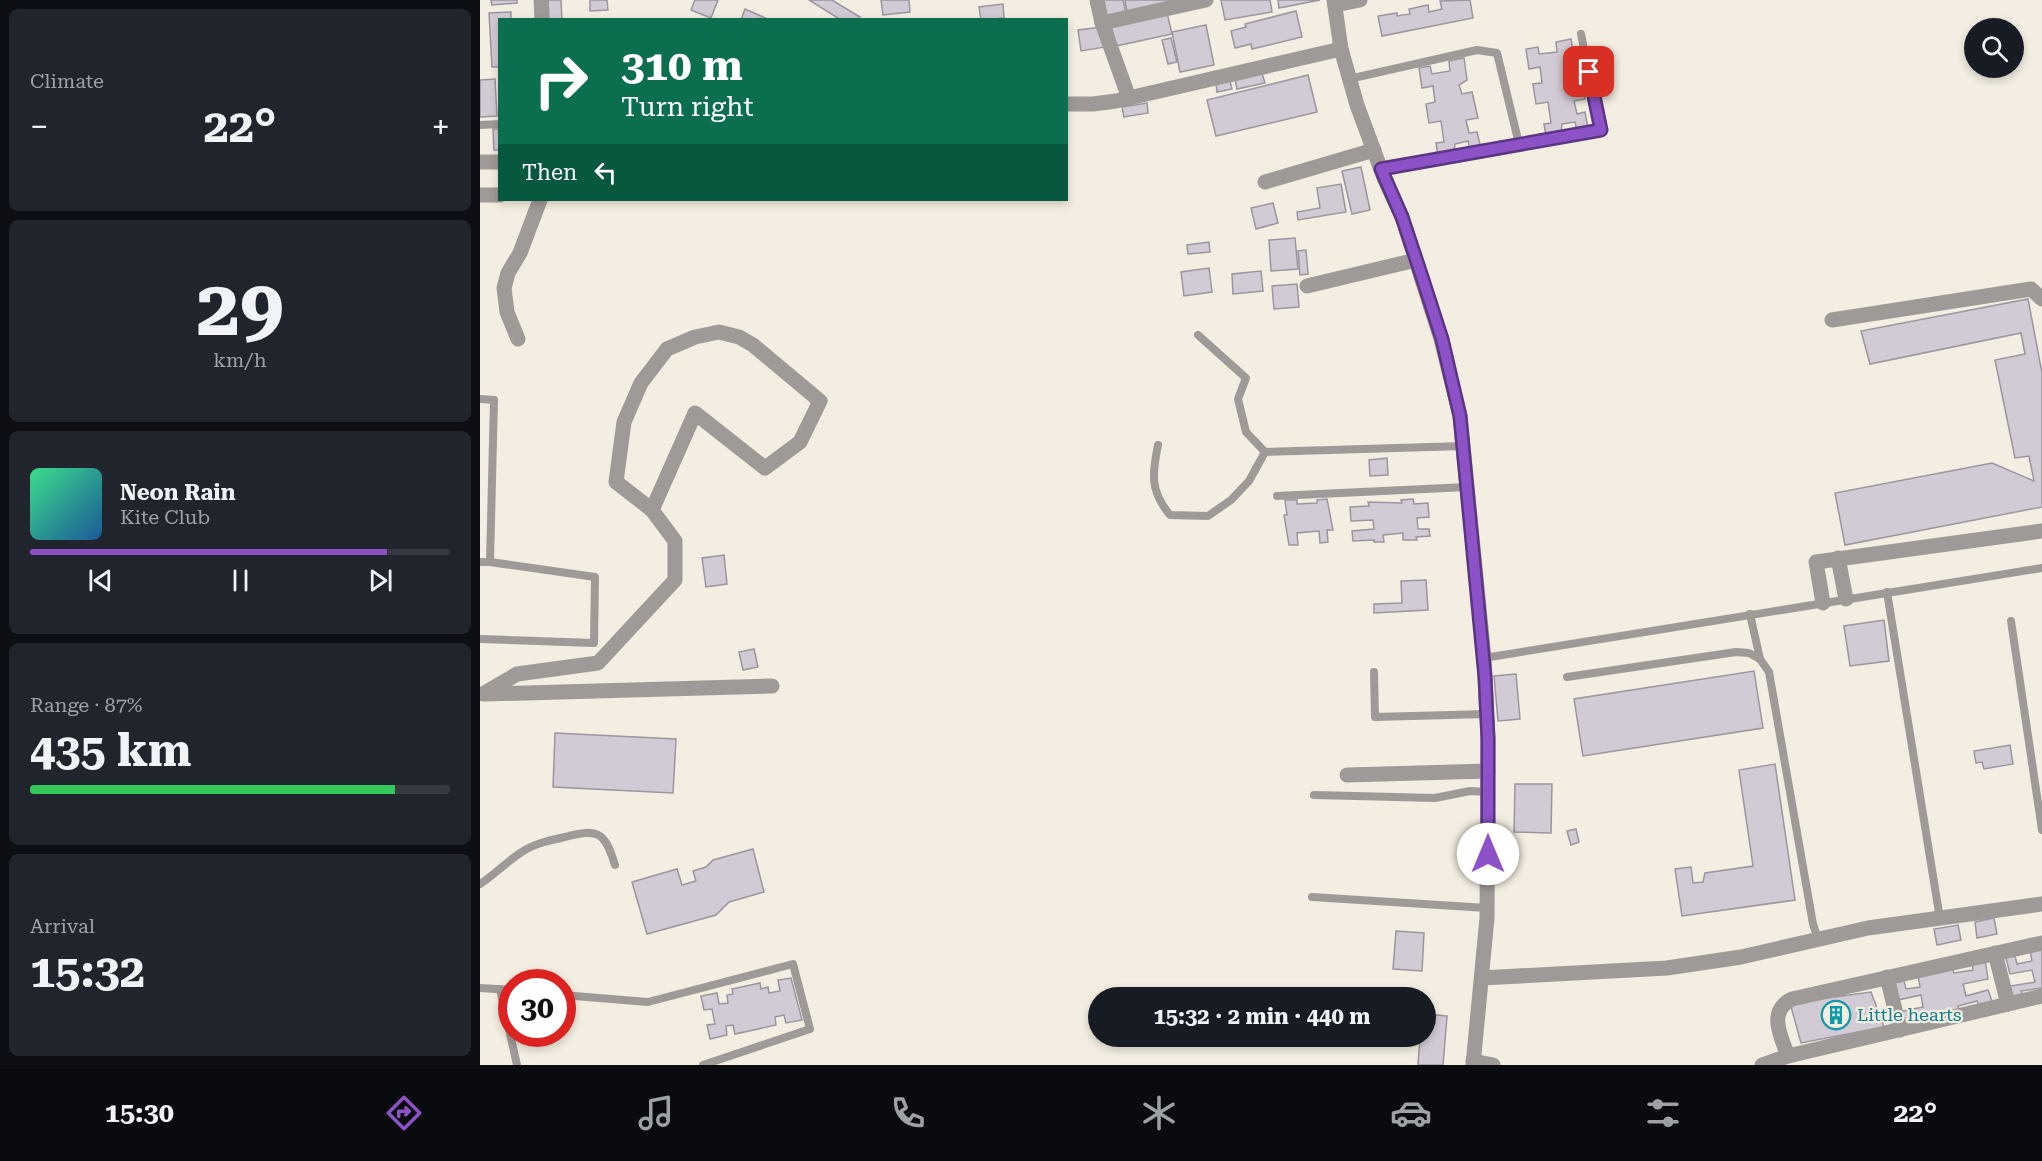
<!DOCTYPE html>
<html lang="en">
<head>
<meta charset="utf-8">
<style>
  :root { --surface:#171b24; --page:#20242c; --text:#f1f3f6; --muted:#9ea1a6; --line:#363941; --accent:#8e52c8 }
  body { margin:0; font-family:"Roboto Serif",serif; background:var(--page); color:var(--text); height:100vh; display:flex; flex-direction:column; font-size:22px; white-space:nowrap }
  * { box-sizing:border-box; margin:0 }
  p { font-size:20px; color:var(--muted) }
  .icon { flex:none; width:33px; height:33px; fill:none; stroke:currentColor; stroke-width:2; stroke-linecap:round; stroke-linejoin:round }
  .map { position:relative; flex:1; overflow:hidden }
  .side { display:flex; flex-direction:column; gap:9px; padding:9px; background:#0d0f14; width:480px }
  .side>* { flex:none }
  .top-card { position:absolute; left:18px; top:18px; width:570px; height:183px; border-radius:0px; box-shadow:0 3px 9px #0003; background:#0b6e4f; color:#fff; overflow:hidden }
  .tools { position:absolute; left:1484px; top:18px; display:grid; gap:12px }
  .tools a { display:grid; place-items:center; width:60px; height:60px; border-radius:50%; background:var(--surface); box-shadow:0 3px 9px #0003; font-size:30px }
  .speed { position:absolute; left:18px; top:969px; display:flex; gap:12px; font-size:30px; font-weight:700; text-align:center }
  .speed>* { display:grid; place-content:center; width:78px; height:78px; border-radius:50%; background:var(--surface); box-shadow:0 3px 9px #0003; line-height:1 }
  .speed .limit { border:9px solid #d22; background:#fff; color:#111 }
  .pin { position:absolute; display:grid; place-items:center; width:51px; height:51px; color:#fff; margin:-26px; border-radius:12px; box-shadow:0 3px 9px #0006 }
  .me { position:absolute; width:66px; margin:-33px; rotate:0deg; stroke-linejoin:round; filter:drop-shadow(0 0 4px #0008) }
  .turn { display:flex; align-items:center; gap:21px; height:126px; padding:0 24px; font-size:27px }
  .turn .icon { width:78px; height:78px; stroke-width:2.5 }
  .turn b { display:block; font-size:42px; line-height:51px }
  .then { display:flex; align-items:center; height:57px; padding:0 24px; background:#0003; gap:12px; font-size:22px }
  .big { font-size:45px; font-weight:700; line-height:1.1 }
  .side .tile { flex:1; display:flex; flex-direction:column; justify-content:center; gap:9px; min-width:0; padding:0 21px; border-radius:9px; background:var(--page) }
  .side .dial { align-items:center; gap:0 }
  .dial b { font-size:78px; line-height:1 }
  .song { display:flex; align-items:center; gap:18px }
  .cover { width:72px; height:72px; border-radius:9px; background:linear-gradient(135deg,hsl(150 70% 55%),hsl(210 70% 35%)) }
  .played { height:6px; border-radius:3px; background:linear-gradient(90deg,var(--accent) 85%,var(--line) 85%) }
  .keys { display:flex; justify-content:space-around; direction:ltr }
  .heat { display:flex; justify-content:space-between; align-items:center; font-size:33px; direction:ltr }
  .charge { height:9px; border-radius:4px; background:linear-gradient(90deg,#34c759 87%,var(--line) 0) }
  .trip { position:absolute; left:608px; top:987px; width:348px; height:60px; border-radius:30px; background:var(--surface); box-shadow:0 3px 9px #0003; font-weight:700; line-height:60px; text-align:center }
  .menu { display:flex; height:96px; justify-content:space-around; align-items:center; background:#090b0e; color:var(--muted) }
  .menu .icon { width:42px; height:42px }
  .menu .current { color:var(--accent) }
  .menu b { font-size:27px; color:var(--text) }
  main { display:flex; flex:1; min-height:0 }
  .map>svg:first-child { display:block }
  .building { fill:#d2cad5; stroke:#9c959f; stroke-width:1.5 }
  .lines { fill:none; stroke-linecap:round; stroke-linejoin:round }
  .lane { stroke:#9f9a97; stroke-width:8 }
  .street { stroke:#9f9a97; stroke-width:15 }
  .route-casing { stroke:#5c3582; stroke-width:15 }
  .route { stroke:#8e52c8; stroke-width:10 }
  .labels { text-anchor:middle; stroke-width:4.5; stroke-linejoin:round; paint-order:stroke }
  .culture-label { font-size:18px; fill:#0d838f; stroke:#f3eee1; text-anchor:start }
</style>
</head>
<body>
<main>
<section class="side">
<div class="tile"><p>Climate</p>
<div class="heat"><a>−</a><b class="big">22°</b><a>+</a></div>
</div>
<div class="tile dial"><b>29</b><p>km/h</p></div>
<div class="tile">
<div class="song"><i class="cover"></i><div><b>Neon Rain</b><p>Kite Club</p></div></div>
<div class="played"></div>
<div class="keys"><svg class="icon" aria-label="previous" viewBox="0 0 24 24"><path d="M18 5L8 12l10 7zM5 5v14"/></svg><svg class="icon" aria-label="pause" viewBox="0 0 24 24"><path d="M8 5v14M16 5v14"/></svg><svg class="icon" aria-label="next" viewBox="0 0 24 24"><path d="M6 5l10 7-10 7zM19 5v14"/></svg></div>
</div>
<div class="tile"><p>Range · 87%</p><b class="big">435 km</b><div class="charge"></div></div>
<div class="tile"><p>Arrival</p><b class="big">15:32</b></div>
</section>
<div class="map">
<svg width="1562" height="1065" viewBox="0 0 1562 1065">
  <rect width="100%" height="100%" fill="#f3eee1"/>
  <g class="building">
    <path d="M11,0H37V3L12,5Z"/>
    <path d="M68,0H81L82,20H69Z"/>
    <path d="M110,0H127L128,10L110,11Z"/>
    <path d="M215,0H238L231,18L211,10Z"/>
    <path d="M329,0H352L380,17L378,20H361Z"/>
    <path d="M401,0H429L430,12L403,15Z"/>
    <path d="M622,0H643L646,13L626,17Z"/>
    <path d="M645,0H691L692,3L647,12Z"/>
    <path d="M741,0H790L792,12L745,20Z"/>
    <path d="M798,0H840L799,8Z"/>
    <path d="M990,0L993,18L902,36L898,16L917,13V16L930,14L929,9L948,5L949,12L962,9L960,1Z"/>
    <path d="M523,4L524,18L501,20L499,7Z"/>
    <path d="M265,9L290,20H261Z"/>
    <path d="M816,11L822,37L772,49L771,44L755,48L751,31L766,27L765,24Z"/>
    <path d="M31,12V20H20V67H12L9,13Z"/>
    <path d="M687,13L692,34L636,46L631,25Z"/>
    <path d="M726,25L734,65L700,72L692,32Z"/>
    <path d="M622,27L625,47L601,51L598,30Z"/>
    <path d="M691,38L697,62L688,64L682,40Z"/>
    <path d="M1091,39L1095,61L1087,65L1089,75L1099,73L1105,99L1094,101L1097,114L1105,112L1108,129L1097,131L1095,122L1082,124L1081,133L1066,136L1064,124L1071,123L1068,102L1056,104L1053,84L1062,83L1060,67L1049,69L1046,49L1058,47L1059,54L1077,52L1076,42Z"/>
    <path d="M984,58L987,80L979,85L982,94L992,92L998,118L986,120L989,133L997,132L1001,148L990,150L988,141L975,144L974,152L958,155L956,143L964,142L961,121L949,123L946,104L955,102L953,86L942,88L939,68L950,66L952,74L970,71L969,61Z"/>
    <path d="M782,73L785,83L757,89L755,79Z"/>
    <path d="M828,75L837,112L736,136L727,100Z"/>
    <path d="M15,79L17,116L0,117V80Z"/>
    <path d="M750,81L752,89L737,92L736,84Z"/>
    <path d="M667,103L668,113L644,117L642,107Z"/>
    <path d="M13,129H20V150H14Z"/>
    <path d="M881,167L890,210L872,214L862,171Z"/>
    <path d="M861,184L866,212L818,220L817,212L840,208L837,188Z"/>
    <path d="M793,203L798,223L776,229L771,208Z"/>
    <path d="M815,238L818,269L791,271L789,240Z"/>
    <path d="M729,242L730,252L708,254L707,245Z"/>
    <path d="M826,250L828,274L820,275L818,251Z"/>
    <path d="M729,268L732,292L704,296L701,272Z"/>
    <path d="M781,271L783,291L753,294L752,274Z"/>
    <path d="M817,284L819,307L794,309L792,286Z"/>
    <path d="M1548,299L1562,373V507L1365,545L1355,493L1512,463L1554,481L1549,456L1535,458L1515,360L1545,354L1541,333L1390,364L1381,331Z"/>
    <path d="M907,458L908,475L890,476L889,460Z"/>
    <path d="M847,499L853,530H847L848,542L840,543L839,531L817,533L818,545H809L804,515H807L805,500H817V504L837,503V500Z"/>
    <path d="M933,499L934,504L948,503L949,517L937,518L938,529H949L950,536L936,537L937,540H923V533L903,535L904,542H894V540L873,541L872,531L894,529L893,520L871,521L870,507L889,506L888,502L922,503L921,500Z"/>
    <path d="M244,555L247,584L226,587L222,558Z"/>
    <path d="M946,580L948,610L894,613V604L922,603L921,581Z"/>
    <path d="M1404,620L1409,661L1370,666L1364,626Z"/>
    <path d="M274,649L278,667L263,670L259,652Z"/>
    <path d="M1274,671L1283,728L1103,756L1094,699Z"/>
    <path d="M1036,674L1040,719L1018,721L1014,676Z"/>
    <path d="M75,733L196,739L193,793L73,787Z"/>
    <path d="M1530,745L1533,764L1504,769L1502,762L1496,763L1494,751Z"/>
    <path d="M1295,764L1315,900L1202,916L1195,869L1211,867L1213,883L1223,882L1225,873L1273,866L1259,770Z"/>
    <path d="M1035,784H1072L1071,833L1034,832Z"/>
    <path d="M1096,829L1099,842L1091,845L1087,831Z"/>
    <path d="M273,849L284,892L249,902L236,915L167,934L152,882L197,869L202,885L216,881L213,871L226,867L233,860Z"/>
    <path d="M1514,918L1517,934L1497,938L1495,922Z"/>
    <path d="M1478,925L1481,940L1457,945L1454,929Z"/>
    <path d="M916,931L944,933L942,971L913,969Z"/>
    <path d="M1562,947V988L1541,991L1544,997L1533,1000L1530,986L1555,982L1552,970L1530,974L1526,958L1535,956L1537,964L1552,961L1550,949Z"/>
    <path d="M1505,959L1508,979L1483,984L1486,996L1508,990L1513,1004L1500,1008L1497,1001L1478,1006L1479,1013L1454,1019L1452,1013L1430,1016L1432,1022L1421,1025L1418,1012L1443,1007L1441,995L1418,1000L1414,983L1424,981L1426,989L1440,987L1438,975L1471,967L1474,973L1493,970L1492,962Z"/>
    <path d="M311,978L322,1020L306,1023L304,1015L295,1017L296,1025L255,1034L253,1025L246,1026L247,1035L230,1039L227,1025L235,1024L232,1009L224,1010L221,996L237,993L239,1004L248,1003L247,995L253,994L252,989L280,983L281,989L288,987L289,993L300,991L298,980Z"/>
    <path d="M1391,992L1404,1027L1321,1043L1310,1003Z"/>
    <path d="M945,1014L967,1016L963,1065H938L940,1036H945Z"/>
  </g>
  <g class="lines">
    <g class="lane">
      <path d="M869,79L997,50L1017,53L1039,144"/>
      <path d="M0,125L20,124"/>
      <path d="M901,169L1121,130L1101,34"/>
      <path d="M718,335L766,378L758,399L766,432L785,452"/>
      <path d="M0,399L14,400L10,562L115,577L114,643L0,639"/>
      <path d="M678,445C672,474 670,491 690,515L728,516L751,500L769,481L785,452L984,446"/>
      <path d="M797,496L987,487"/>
      <path d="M0,562H10"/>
      <path d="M1407,592L1460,919"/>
      <path d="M1270,614L1280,659"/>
      <path d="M1531,621L1562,830"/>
      <path d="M1004,658L1562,568"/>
      <path d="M894,672L895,717L1007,714"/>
      <path d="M1087,677L1256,652L1269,653L1280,659L1289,672L1333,924L1338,939"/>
      <path d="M834,795L955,798L990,791L1008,792"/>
      <path d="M0,884C16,874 29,859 45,850C57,843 71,840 85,837C118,828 125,832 135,865"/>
      <path d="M832,897L1007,908"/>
      <path d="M0,988L32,990"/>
      <path d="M20,989L37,1065"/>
      <path d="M82,995L168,1002L313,964L330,1029L223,1065"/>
    </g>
    <g class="street">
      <path d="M61,0L62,20"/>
      <path d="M617,0L622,23L649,98"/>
      <path d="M854,0L861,49L877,105L904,178L922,217L961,339L980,416L1004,658L1008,739L1007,918L993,1065"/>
      <path d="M855,5L880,0"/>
      <path d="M622,23L726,0"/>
      <path d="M586,104H613L636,101L861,49"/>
      <path d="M0,162H20"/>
      <path d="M785,182L894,150"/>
      <path d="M0,195H20"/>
      <path d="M827,286L936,260"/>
      <path d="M1352,320L1551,289L1562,299"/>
      <path d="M239,332L259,337L273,345L340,401L320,442L285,468L215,413L172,510L136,482L144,422L161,383L187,349L215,337Z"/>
      <path d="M38,339L27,312L24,288L28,273L40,253L60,200"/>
      <path d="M1358,558L1366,599"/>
      <path d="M1343,603L1336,562L1562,531"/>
      <path d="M3,694L37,674L118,663L195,580V541L172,510"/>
      <path d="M6,694L292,686"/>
      <path d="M867,775L1008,771"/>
      <path d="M1515,953L1528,1004"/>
      <path d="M1407,977L1420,1030"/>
      <path d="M1002,978L1187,968L1261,957L1388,928L1562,904"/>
      <path d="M1308,1056C1301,1037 1287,1011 1312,999L1562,943"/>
      <path d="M993,1061L1013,1065"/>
      <path d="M1282,1065L1308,1056L1562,996"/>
    </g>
  </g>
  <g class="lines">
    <g class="route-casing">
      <path id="route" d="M1008,854V739L1005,677L980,416L962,339L942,277L922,217L901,169L1121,130L1109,72"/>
    </g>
    <use href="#route" class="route"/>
  </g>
  <defs>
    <g id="building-ring" transform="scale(1.5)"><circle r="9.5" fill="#f3eee1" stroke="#0f9aa8" stroke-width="1.5"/><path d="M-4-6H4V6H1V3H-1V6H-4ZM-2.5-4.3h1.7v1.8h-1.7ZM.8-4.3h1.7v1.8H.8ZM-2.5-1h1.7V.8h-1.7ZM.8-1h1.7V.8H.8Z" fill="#0f9aa8"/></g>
  </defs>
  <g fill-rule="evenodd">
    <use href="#building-ring" x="1356" y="1015"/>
  </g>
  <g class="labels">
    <g class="culture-label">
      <text x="1377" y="1021">Little hearts</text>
    </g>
  </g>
</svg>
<div class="tools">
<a><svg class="icon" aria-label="search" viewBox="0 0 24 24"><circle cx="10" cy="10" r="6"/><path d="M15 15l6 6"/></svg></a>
</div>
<div class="speed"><div class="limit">30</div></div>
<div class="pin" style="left:1109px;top:72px;background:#d93025"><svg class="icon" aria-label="arrive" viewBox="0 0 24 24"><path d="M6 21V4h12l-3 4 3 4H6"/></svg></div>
<svg class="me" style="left:1008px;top:854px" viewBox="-20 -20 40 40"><circle r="19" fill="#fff"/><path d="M0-13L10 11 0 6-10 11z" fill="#8e52c8"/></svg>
<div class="trip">15:32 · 2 min · 440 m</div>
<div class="top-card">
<div class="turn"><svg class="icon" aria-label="right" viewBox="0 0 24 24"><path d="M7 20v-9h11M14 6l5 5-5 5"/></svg><div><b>310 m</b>Turn right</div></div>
<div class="then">Then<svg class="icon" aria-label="left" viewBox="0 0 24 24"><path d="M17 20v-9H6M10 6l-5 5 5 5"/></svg></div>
</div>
</div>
</main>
<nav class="menu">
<b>15:30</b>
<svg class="icon current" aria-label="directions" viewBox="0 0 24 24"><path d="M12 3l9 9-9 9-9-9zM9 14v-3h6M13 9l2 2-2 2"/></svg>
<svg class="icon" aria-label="music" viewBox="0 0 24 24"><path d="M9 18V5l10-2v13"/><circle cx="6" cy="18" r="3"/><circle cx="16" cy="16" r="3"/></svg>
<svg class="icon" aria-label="phone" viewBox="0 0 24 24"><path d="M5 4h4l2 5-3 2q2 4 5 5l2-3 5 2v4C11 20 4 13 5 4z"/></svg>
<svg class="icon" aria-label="climate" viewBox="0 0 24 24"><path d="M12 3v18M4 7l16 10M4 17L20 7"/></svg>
<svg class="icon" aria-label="car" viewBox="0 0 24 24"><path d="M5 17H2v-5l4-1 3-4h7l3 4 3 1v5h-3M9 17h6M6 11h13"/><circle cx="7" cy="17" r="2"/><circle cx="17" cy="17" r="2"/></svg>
<svg class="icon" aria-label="filters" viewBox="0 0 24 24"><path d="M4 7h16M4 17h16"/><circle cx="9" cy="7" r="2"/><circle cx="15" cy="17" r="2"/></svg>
<b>22°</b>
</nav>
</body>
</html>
